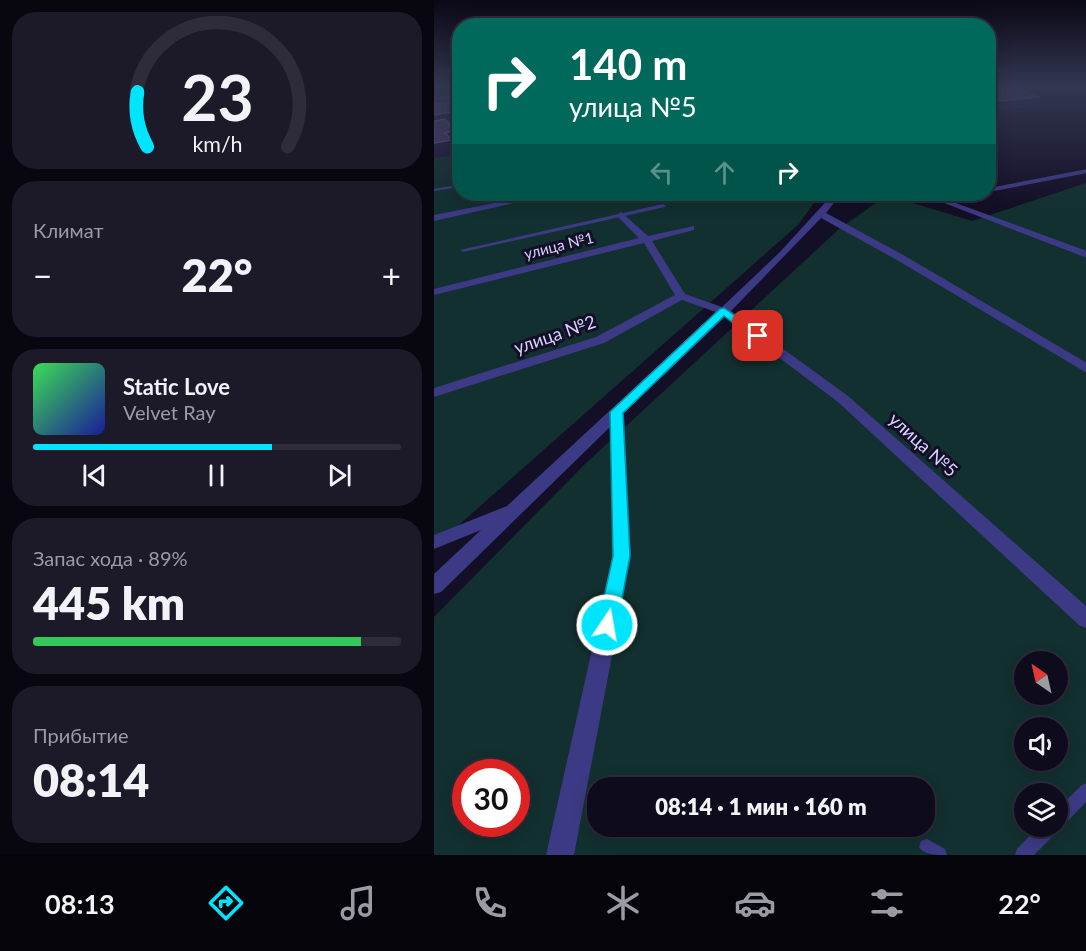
<!DOCTYPE html>
<html lang="ru">
<head>
<meta charset="utf-8">
<style>
  :root { --surface:#0e0b1c; --page:#1c1929; --text:#f1f3f6; --muted:#9b9ba3; --line:#2e2b3b; --accent:#00e5ff }
  body { margin:0; font-family:Lato,sans-serif; background:var(--page); color:var(--text); height:100vh; display:flex; flex-direction:column; font-size:22px; white-space:nowrap }
  * { box-sizing:border-box; margin:0 }
  p { font-size:20px; color:var(--muted) }
  .icon { flex:none; width:33px; height:33px; fill:none; stroke:currentColor; stroke-width:2; stroke-linecap:round; stroke-linejoin:round }
  .map { position:relative; flex:1; overflow:hidden }
  .drawer { display:flex; flex-direction:column; gap:12px; padding:12px; background:#08060f; width:434px }
  .drawer>* { flex:none }
  .top-card { position:absolute; left:18px; top:18px; width:544px; height:183px; border-radius:24px; box-shadow:0 3px 15px #0003,0 0 0 2px var(--line); background:#00695c; color:#fff; overflow:hidden }
  .needle { width:39px; rotate:326deg }
  .controls { position:absolute; left:580px; top:651px; display:grid; gap:12px }
  .controls a { display:grid; place-items:center; width:54px; height:54px; border-radius:50%; background:var(--surface); box-shadow:0 3px 15px #0003,0 0 0 2px var(--line); font-size:30px }
  .speed { position:absolute; left:18px; top:759px; display:flex; gap:12px; font-size:30px; font-weight:700; text-align:center }
  .speed>* { display:grid; place-content:center; width:78px; height:78px; border-radius:50%; background:var(--surface); box-shadow:0 3px 15px #0003,0 0 0 2px var(--line); line-height:1 }
  .speed .limit { border:9px solid #d22; background:#fff; color:#111 }
  .pin { position:absolute; display:grid; place-items:center; width:51px; height:51px; color:#fff; margin:-26px; border-radius:12px; box-shadow:0 3px 9px #0006 }
  .me { position:absolute; width:66px; margin:-33px; rotate:12deg; stroke-linejoin:round; filter:drop-shadow(0 0 4px #0008) }
  .turn { display:flex; align-items:center; gap:21px; height:126px; padding:0 18px; font-size:27px }
  .turn .icon { width:78px; height:78px; stroke-width:2.5 }
  .turn b { display:block; font-size:42px; line-height:51px }
  .lanes { display:flex; align-items:center; height:57px; padding:0 18px; background:#0003; justify-content:center; gap:30px; direction:ltr }
  .lanes .off { opacity:.35 }
  .big { font-size:45px; font-weight:800; line-height:1.1 }
  .drawer .widget { flex:1; display:flex; flex-direction:column; justify-content:center; gap:9px; min-width:0; padding:0 21px; border-radius:24px; background:var(--page) }
  .drawer .dial { align-items:center; gap:0 }
  .dial svg { height:156px; overflow:visible; fill:none; stroke:var(--line); stroke-width:7; stroke-linecap:round; text-anchor:middle }
  .dial text { fill:var(--text); stroke:none }
  .song { display:flex; align-items:center; gap:18px }
  .cover { width:72px; height:72px; border-radius:9px; background:linear-gradient(135deg,hsl(130 70% 55%),hsl(240 70% 35%)) }
  .played { height:6px; border-radius:3px; background:linear-gradient(90deg,var(--accent) 65%,var(--line) 65%) }
  .keys { display:flex; justify-content:space-around; direction:ltr }
  .heat { display:flex; justify-content:space-between; align-items:center; font-size:33px; direction:ltr }
  .charge { height:9px; border-radius:4px; background:linear-gradient(90deg,#34c759 89%,var(--line) 0) }
  .trip { position:absolute; left:153px; top:777px; width:348px; height:60px; border-radius:24px; background:var(--surface); box-shadow:0 3px 15px #0003,0 0 0 2px var(--line); font-weight:800; line-height:60px; text-align:center }
  .tab-bar { display:flex; height:96px; justify-content:space-around; align-items:center; background:#06040b; color:var(--muted) }
  .tab-bar .icon { width:42px; height:42px }
  .tab-bar .active { color:var(--accent) }
  .tab-bar b { font-size:27px; color:var(--text) }
  main { display:flex; flex:1; min-height:0 }
  .map>svg:first-child { display:block }
  .green { fill:#12302f; fill-rule:evenodd }
  .lines { fill:none; stroke-linecap:round; stroke-linejoin:round }
  .lane { fill:#3d3a85; fill-rule:evenodd }
  .street { fill:#3d3a85; fill-rule:evenodd }
  .wall { fill:#312854 }
  .shaded-wall { fill:#1d163a }
  .building { fill:#433a66; stroke:#5a527e; stroke-width:1.5 }
  .route { fill:#00e5ff; stroke:#0095a6; stroke-width:1.5 }
  .labels { text-anchor:middle; stroke-width:6; stroke-linejoin:round; paint-order:stroke }
  .far-street-label { font-size:15px; fill:#d9d4ff; stroke:#130f26 }
  .street-label { font-size:18px; fill:#d9d4ff; stroke:#130f26 }
</style>
</head>
<body>
<main>
<section class="drawer">
<div class="widget dial"><svg viewBox="0 0 100 80">
<path d="M14 69A42 42 0 1 1 86 69"/>
<path d="M14 69A42 42 0 0 1 9 41" stroke="#00e5ff"/>
<text x="50" y="56" font-size="32" font-weight="700">23</text>
<text x="50" y="72" font-size="11">km/h</text>
</svg></div>
<div class="widget"><p>Климат</p>
<div class="heat"><a>−</a><b class="big">22°</b><a>+</a></div>
</div>
<div class="widget">
<div class="song"><i class="cover"></i><div><b>Static Love</b><p>Velvet Ray</p></div></div>
<div class="played"></div>
<div class="keys"><svg class="icon" aria-label="previous" viewBox="0 0 24 24"><path d="M18 5L8 12l10 7zM5 5v14"/></svg><svg class="icon" aria-label="pause" viewBox="0 0 24 24"><path d="M8 5v14M16 5v14"/></svg><svg class="icon" aria-label="next" viewBox="0 0 24 24"><path d="M6 5l10 7-10 7zM19 5v14"/></svg></div>
</div>
<div class="widget"><p>Запас хода · 89%</p><b class="big">445 km</b><div class="charge"></div></div>
<div class="widget"><p>Прибытие</p><b class="big">08:14</b></div>
</section>
<div class="map">
<svg width="653" height="855" viewBox="0 0 653 855">
  <rect width="100%" height="100%" fill="#130f26"/>
  <g class="green">
    <path d="M0,86H25L26,194H386L365,224L0,547Z"/>
    <path d="M652,183V855H0V617L151,464L405,229L453,195L538,221ZM591,662H624V694H591ZM591,728H624V760H591ZM32,772H82V824H32ZM164,788H490V826H164ZM591,794H624V826H591Z"/>
  </g>
  <g class="lines">
    <g class="lane">
      <path d="M620,86H632L555,96V94Z"/>
      <path d="M26,120V122L17,123L26,135V140L14,124L0,126V124Z"/>
      <path d="M26,184V187L0,191V189Z"/>
      <path d="M229,204L232,206L231,207L29,252L26,250Z"/>
      <path d="M653,783V801L630,825L625,827L623,832L600,855H581L583,849L605,826H624V808L648,785Z"/>
      <path d="M493,839L511,849L513,855C502,855 490,855 485,847L487,841Z"/>
    </g>
    <g class="street">
      <path d="M26,94V98L0,101V97Z"/>
      <path d="M653,169V173L555,192V188Z"/>
      <path d="M106,194H120L0,221V215Z"/>
      <path d="M399,194H407L392,213L471,256L653,363V373L463,260L387,218L297,311L414,396L653,607V628L646,626L404,402L291,317L190,413L197,556L140,855H112L179,556L176,427L7,592L0,594V574L47,530L0,549V535L73,506L282,312L248,300L170,343L0,397V388L162,337L241,295L210,243L0,295V289L205,238L184,217L183,215L187,212L214,236L260,226V230L218,241L251,294L288,307L345,253Z"/>
      <path d="M487,194H497L653,251V258Z"/>
    </g>
  </g>
  <path class="wall" d="M26,101V133L21,125L20,119L12,120L22,139H17L20,147L2,104Z"/>
  <g class="shaded-wall">
    <path d="M555,86H570L562,87V91L555,92Z"/>
    <path d="M606,97L603,106L555,111V102Z"/>
    <path d="M24,111L26,118L0,122V115Z"/>
    <path d="M20,131L22,139L13,140L11,133Z"/>
    <path d="M18,140L20,147L24,146L26,154L0,158V143Z"/>
  </g>
  <g class="building">
    <path d="M555,86V88L577,86L606,97L555,102Z"/>
    <path d="M0,101L2,104L26,101V115L24,111L0,115Z"/>
    <path d="M26,117V129L19,118Z"/>
    <path d="M11,119L20,131L11,133L18,140L0,143V121Z"/>
  </g>
  <linearGradient id="sky" x2="0" y2="1"><stop stop-color="#0a0815"/><stop offset="0.42" stop-color="#333752"/><stop offset="1" stop-color="#333752" stop-opacity="0"/></linearGradient>
  <rect width="653" height="206" fill="url(#sky)"/>
  <path class="route" d="M290,308L328,334V339H320L290,316L189,413L196,556L183,625L180,631L173,633L167,631L164,625L179,556L176,412L286,309Z"/>
  <g class="labels">
    <g class="far-street-label">
      <text transform="translate(125 246) rotate(-14)" y="5">улица №1</text>
    </g>
    <g class="street-label">
      <text transform="translate(121 335) rotate(-19)" y="6">улица №2</text>
      <text transform="translate(489 445) rotate(42)" y="6">улица №5</text>
    </g>
  </g>
</svg>
<div class="controls">
<a><svg class="needle" viewBox="-14 -14 28 28"><path d="M0-13l5 13h-10z" fill="#e53935"/><path d="M0 13l5-13h-10z" fill="#9b9ba3"/></svg></a>
<a><svg class="icon" aria-label="sound" viewBox="0 0 24 24"><path d="M4 9h4l5-4v14l-5-4H4zM17 9q2 3 0 6"/></svg></a>
<a><svg class="icon" aria-label="layers" viewBox="0 0 24 24"><path d="M12 4l9 5-9 5-9-5zM3 14l9 5 9-5"/></svg></a>
</div>
<div class="speed"><div class="limit">30</div></div>
<div class="pin" style="left:324px;top:336px;background:#d93025"><svg class="icon" aria-label="arrive" viewBox="0 0 24 24"><path d="M6 21V4h12l-3 4 3 4H6"/></svg></div>
<svg class="me" style="left:173px;top:625px" viewBox="-20 -20 40 40"><circle r="17" fill="#00e5ff" stroke="#fff" stroke-width="3"/><path d="M0-11L8 9 0 5-8 9z" fill="#fff"/></svg>
<div class="trip">08:14 · 1 мин · 160 m</div>
<div class="top-card">
<div class="turn"><svg class="icon" aria-label="right" viewBox="0 0 24 24"><path d="M7 20v-9h11M14 6l5 5-5 5"/></svg><div><b>140 m</b>улица №5</div></div>
<div class="lanes"><svg class="icon off" aria-label="left" viewBox="0 0 24 24"><path d="M17 20v-9H6M10 6l-5 5 5 5"/></svg><svg class="icon off" aria-label="ahead" viewBox="0 0 24 24"><path d="M12 20V5M6 11l6-6 6 6"/></svg><svg class="icon" aria-label="right" viewBox="0 0 24 24"><path d="M7 20v-9h11M14 6l5 5-5 5"/></svg></div>
</div>
</div>
</main>
<nav class="tab-bar">
<b>08:13</b>
<svg class="icon active" aria-label="directions" viewBox="0 0 24 24"><path d="M12 3l9 9-9 9-9-9zM9 14v-3h6M13 9l2 2-2 2"/></svg>
<svg class="icon" aria-label="music" viewBox="0 0 24 24"><path d="M9 18V5l10-2v13"/><circle cx="6" cy="18" r="3"/><circle cx="16" cy="16" r="3"/></svg>
<svg class="icon" aria-label="phone" viewBox="0 0 24 24"><path d="M5 4h4l2 5-3 2q2 4 5 5l2-3 5 2v4C11 20 4 13 5 4z"/></svg>
<svg class="icon" aria-label="climate" viewBox="0 0 24 24"><path d="M12 3v18M4 7l16 10M4 17L20 7"/></svg>
<svg class="icon" aria-label="car" viewBox="0 0 24 24"><path d="M5 17H2v-5l4-1 3-4h7l3 4 3 1v5h-3M9 17h6M6 11h13"/><circle cx="7" cy="17" r="2"/><circle cx="17" cy="17" r="2"/></svg>
<svg class="icon" aria-label="filters" viewBox="0 0 24 24"><path d="M4 7h16M4 17h16"/><circle cx="9" cy="7" r="2"/><circle cx="15" cy="17" r="2"/></svg>
<b>22°</b>
</nav>
</body>
</html>
